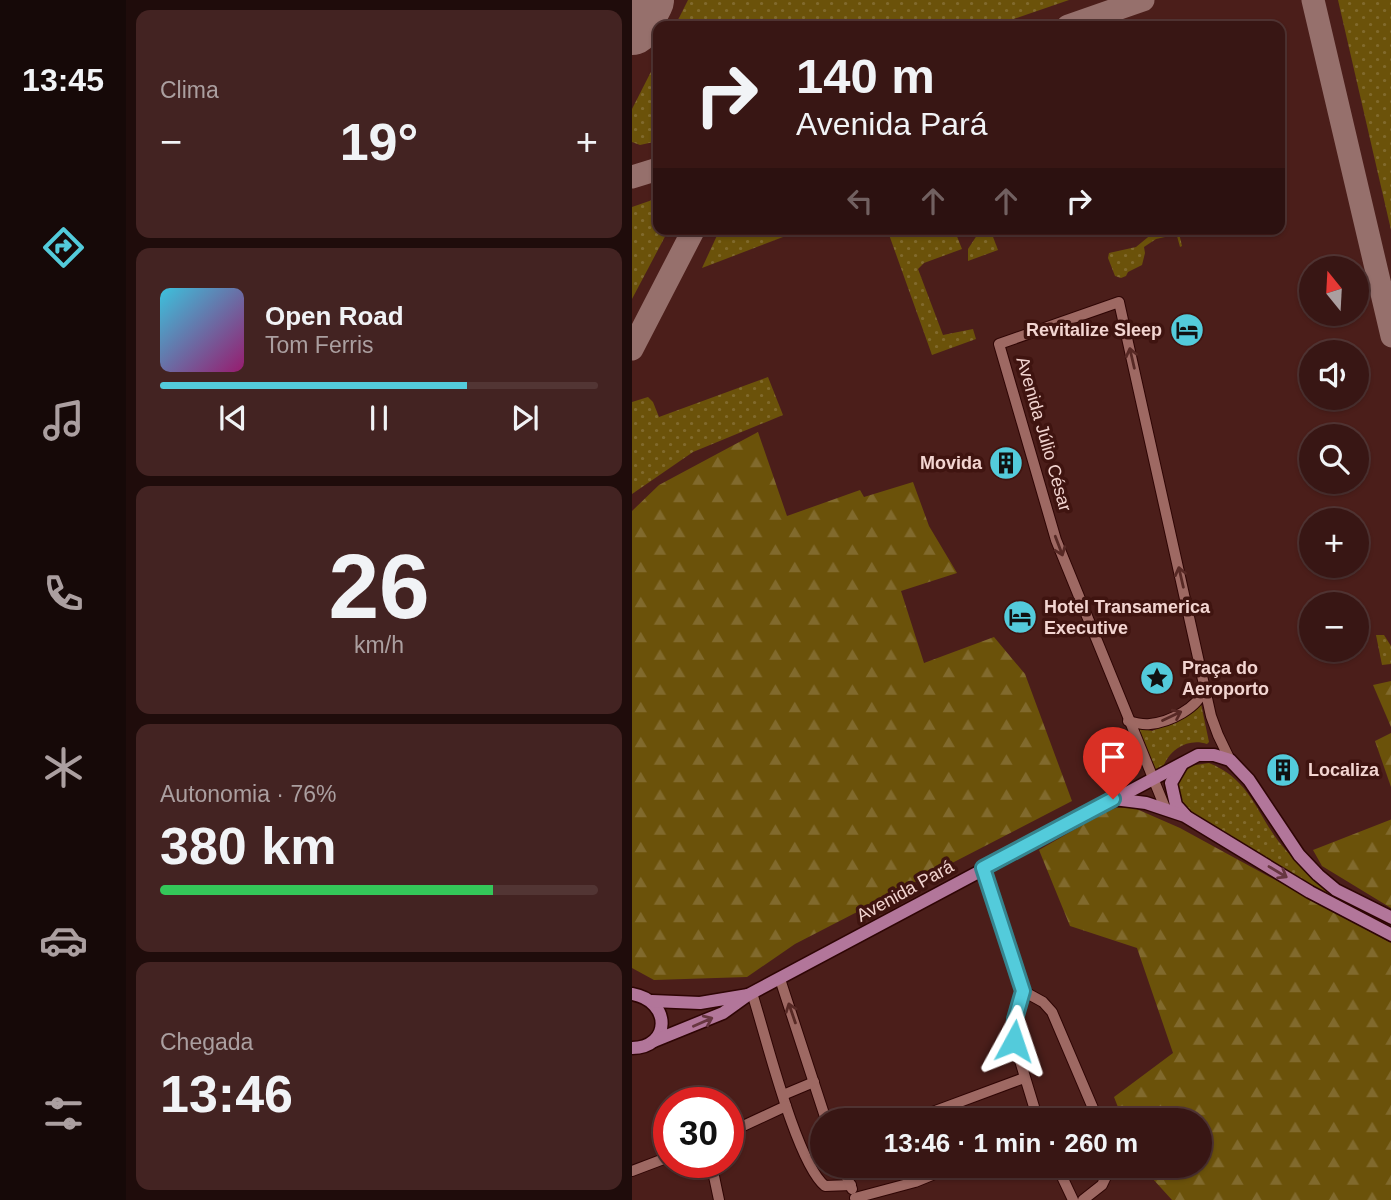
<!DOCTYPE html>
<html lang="pt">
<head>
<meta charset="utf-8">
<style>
  :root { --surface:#381614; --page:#432322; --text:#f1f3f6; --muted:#ab9fa0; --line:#523534; --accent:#53cbdb }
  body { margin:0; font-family:Helvetica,sans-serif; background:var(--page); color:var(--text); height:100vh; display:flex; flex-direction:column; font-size:26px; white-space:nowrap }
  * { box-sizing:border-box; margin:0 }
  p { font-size:23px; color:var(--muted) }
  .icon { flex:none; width:38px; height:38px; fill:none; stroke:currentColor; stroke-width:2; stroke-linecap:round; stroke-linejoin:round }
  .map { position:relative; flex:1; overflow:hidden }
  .drawer { display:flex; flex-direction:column; gap:10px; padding:10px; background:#1f0c0b; width:506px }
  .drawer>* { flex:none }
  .top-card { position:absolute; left:21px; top:21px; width:632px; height:214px; border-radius:14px; box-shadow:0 2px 5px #0004,0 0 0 2px var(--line); background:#381614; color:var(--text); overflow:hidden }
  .needle { width:46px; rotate:342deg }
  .tools { position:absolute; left:667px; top:256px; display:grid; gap:14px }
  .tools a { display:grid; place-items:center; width:70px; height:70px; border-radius:50%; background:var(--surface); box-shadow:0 2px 5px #0004,0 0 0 2px var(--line); font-size:35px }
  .speed { position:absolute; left:21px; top:1087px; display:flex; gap:14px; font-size:35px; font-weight:700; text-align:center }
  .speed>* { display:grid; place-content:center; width:91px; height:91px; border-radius:50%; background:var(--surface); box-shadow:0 2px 5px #0004,0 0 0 2px var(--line); line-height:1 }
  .speed .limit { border:10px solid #d22; background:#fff; color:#111 }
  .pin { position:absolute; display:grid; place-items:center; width:60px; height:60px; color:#fff; margin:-72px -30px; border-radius:50% 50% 50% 0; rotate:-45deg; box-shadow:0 0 7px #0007 }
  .pin .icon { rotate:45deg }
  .me { position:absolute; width:77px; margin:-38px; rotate:5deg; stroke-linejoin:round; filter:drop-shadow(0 0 5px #0008) }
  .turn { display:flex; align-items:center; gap:24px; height:147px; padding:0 28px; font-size:32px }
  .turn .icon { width:91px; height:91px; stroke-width:2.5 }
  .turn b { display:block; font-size:49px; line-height:60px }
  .lanes { display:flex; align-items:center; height:66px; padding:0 28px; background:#0003; justify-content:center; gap:35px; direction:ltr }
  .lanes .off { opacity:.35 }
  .big { font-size:52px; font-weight:700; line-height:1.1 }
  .drawer .card { flex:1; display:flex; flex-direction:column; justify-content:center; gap:10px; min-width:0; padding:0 24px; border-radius:14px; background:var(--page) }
  .drawer .dial { align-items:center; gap:0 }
  .dial b { font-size:91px; line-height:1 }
  .song { display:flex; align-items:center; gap:21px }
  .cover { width:84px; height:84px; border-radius:10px; background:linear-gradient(135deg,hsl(190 70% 55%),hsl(320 70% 35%)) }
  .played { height:7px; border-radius:4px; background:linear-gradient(90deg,var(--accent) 70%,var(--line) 70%) }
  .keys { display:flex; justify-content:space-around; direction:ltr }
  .heat { display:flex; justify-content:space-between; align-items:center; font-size:38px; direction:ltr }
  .charge { height:10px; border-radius:5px; background:linear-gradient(90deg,#34c759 76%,var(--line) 0) }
  .trip { position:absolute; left:178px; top:1108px; width:402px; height:70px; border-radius:35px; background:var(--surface); box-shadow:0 2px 5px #0004,0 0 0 2px var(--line); font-weight:700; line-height:70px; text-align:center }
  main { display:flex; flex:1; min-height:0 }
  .dock { display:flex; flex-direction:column; width:126px; justify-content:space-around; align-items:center; background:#160908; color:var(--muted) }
  .dock .icon { width:49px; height:49px }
  .dock .selected { color:var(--accent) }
  .dock b { font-size:32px; color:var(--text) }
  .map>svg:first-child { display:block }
  .grass { fill:url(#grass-dots) }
  .forest { fill:url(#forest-firs) }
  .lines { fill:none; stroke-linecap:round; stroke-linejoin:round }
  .taxiway { stroke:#96706c; stroke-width:23 }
  .runway { stroke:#96706c; stroke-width:56 }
  .minor-casing { stroke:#2e0504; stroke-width:12 }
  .major-casing { stroke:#2e0504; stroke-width:15 }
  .minor { stroke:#9e6963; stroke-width:10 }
  .major { stroke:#b2769a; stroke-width:12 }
  .oneway { stroke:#572925 }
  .oneway2 { stroke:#673640 }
  .route-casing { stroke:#36848e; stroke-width:18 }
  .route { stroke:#53cbdb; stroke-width:12 }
  .labels { text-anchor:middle; stroke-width:7; stroke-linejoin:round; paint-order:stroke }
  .poi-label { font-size:18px; font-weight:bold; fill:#f3d5d1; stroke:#3f1410; text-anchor:start }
  .street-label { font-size:18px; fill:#f3d5d1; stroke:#3f1410 }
</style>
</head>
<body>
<main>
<nav class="dock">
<b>13:45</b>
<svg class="icon selected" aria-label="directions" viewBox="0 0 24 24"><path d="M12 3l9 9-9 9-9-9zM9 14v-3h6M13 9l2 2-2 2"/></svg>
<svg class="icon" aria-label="music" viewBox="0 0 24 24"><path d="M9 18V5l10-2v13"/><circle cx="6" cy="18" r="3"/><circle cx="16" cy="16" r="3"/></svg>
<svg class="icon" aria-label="phone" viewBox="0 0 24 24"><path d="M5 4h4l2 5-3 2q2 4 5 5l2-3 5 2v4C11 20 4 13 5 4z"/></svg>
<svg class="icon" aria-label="climate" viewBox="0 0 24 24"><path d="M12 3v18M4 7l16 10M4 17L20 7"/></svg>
<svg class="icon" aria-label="car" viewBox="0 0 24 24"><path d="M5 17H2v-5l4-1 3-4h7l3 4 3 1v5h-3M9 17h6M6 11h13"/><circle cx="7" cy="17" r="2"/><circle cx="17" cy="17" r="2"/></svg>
<svg class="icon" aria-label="filters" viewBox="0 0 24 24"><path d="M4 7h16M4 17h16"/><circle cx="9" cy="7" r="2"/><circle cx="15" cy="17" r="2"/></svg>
</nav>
<section class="drawer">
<div class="card"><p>Clima</p>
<div class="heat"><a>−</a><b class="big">19°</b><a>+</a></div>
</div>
<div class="card">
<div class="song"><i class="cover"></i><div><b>Open Road</b><p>Tom Ferris</p></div></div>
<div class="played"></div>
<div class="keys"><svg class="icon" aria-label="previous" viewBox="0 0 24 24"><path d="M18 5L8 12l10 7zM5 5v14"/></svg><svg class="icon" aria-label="pause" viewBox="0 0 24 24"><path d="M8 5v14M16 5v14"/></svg><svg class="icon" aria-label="next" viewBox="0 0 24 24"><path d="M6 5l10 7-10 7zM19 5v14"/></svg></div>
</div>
<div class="card dial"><b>26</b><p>km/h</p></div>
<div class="card"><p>Autonomia · 76%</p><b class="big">380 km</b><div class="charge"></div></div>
<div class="card"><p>Chegada</p><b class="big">13:46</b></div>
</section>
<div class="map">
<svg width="760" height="1200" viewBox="0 0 760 1200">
  <defs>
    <pattern id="grass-dots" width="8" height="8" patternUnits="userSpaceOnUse" patternTransform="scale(1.75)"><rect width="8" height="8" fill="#6b520a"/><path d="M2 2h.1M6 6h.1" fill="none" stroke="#816a2d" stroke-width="1.8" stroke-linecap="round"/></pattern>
    <pattern id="forest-firs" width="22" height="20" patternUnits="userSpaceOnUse" patternTransform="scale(1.75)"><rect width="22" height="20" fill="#6b520a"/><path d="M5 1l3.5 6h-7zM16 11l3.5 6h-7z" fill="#816a2d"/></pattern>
  </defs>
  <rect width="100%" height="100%" fill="#4b1e1a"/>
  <g class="grass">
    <path d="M56,0H437L361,26H43Z"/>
    <path d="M706,0H759V230Z"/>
    <path d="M26,58V141L8,145L0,142V109Z"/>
    <path d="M26,198V229H37L0,299V207Z"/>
    <path d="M88,229H172L70,268Z"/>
    <path d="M255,229H322L330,249L292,263L286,269L311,335L341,329L344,339L300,355Z"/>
    <path d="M349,229H358L366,250L336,261V249Z"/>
    <path d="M539,229H546L550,246L548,247L545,236L542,235L524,239L512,247L513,253L510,265L496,272L494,276L489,278L483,276L476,258L477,253L504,247L521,233Z"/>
    <path d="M136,377L151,415L61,452L0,494V402L16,397L21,402L27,417Z"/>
    <path d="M744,635H752L759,646V664L750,665Z"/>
    <path d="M569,704L577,742L575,744C556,738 538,749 531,767L521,771L503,727L520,731L560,713Z"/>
    <path d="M577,763C617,779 623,810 647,842C664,864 688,883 710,901L709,905L603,838L554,811L547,799L544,780L557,766Z"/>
  </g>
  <g class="forest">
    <path d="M126,432L155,516L228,490L232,497L281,482L297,526L325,573L269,591L292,663L362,637L393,674L440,801L163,944L115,977L22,980L0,968V511L27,485Z"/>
    <path d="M759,681H760L759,727L741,685Z"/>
    <path d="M759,733V787L743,741Z"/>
    <path d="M500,807L548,828L759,943V1200H540L510,1167L569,1166V1120H491L482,1097L541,1053L505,948L438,926L407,850L473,812L484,808Z"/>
    <path d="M760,819V908H759L690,866L681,850Z"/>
  </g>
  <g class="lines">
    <g class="taxiway">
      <path d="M681,0L760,336"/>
      <path d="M436,26L511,0"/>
      <path d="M0,177L26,169"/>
      <path d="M0,349L62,229"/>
    </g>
    <path class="runway" d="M0,27L14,0"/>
    <g class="minor-casing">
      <g id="minor">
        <path d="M496,721C503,723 511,725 518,724C538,722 566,708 572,689"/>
        <path d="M534,810L424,540L367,344L487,302L579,716L586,735L598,760"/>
        <path d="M351,868L391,991L383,1019L382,1041L406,1120"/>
        <path d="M148,979L194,1120"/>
        <path d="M391,991L411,1002L420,1012L466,1120"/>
        <path d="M120,993C133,1033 164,1162 193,1186L219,1185"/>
        <path d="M151,1095L182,1082"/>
        <path d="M279,1120L392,1078"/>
        <path d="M96,1133L154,1106"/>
        <path d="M79,1162L87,1200"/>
        <path d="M177,1162L191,1158"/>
        <path d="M210,1166L220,1189"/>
        <path d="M425,1166L441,1200"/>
        <path d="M0,1171L37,1157"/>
        <path d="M223,1198L283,1182L322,1166"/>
        <path d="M451,1200L470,1185L479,1166"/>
      </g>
    </g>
    <g class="major-casing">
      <g id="major">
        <path d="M550,764L539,783L544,805L553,815"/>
        <path d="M482,799L514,803L553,816L678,892L760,935"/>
        <path d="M0,994C40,1001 39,1048 0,1048"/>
        <path d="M20,1001L68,1003L116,995"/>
        <path d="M22,1041L91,1013L116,995L566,755H582L598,760L617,780L667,855L686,875L704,890L760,918"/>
      </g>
    </g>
    <use href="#minor" class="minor"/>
    <use href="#major" class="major"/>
  </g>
  <defs><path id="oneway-shaft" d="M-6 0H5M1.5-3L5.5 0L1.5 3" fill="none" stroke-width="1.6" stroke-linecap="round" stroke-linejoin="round" transform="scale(1.75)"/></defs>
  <g class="oneway">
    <use href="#oneway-shaft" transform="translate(500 358) rotate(-103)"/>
    <use href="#oneway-shaft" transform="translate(427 546) rotate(69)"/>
    <use href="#oneway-shaft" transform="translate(549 577) rotate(-103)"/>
    <use href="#oneway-shaft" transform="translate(540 716) rotate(-25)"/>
    <use href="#oneway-shaft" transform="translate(160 1013) rotate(-109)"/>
  </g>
  <g class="oneway2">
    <use href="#oneway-shaft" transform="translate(646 872) rotate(31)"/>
    <use href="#oneway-shaft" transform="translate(71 1022) rotate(-24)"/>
  </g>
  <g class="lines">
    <g class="route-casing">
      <path id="route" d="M382,1041L383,1019L391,991L351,868L481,799"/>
    </g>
    <use href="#route" class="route"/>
  </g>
  <defs>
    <g id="hotel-disc" transform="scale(1.75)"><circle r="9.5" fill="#53cbdb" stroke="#3f1410"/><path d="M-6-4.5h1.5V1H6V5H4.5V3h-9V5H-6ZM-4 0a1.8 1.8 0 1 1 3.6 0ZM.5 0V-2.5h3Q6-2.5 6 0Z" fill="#111"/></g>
    <g id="building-disc" transform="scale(1.75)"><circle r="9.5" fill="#53cbdb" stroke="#3f1410"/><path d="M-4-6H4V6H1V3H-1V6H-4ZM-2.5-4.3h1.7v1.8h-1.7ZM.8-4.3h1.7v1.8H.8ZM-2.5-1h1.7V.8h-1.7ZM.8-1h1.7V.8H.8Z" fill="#111"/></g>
    <g id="sight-disc" transform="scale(1.75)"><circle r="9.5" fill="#53cbdb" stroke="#3f1410"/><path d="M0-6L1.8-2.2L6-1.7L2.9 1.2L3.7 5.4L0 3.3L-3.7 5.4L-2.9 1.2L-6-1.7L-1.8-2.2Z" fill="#111"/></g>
  </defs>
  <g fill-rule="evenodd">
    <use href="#hotel-disc" x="555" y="330"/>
    <use href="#building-disc" x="374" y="463"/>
    <use href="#hotel-disc" x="388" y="617"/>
    <use href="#sight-disc" x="525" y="678"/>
    <use href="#building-disc" x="651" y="770"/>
  </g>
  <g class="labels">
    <g class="poi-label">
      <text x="530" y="336" text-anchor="end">Revitalize Sleep</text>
      <text x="350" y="469" text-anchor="end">Movida</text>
      <text x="412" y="613">Hotel Transamerica<tspan x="412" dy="21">Executive</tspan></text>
      <text x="550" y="674">Praça do<tspan x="550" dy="21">Aeroporto</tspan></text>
      <text x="676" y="776">Localiza</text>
    </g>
    <g class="street-label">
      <text transform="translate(412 434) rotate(74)" y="6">Avenida Júlio César</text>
      <text transform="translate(273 891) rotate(-29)" y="6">Avenida Pará</text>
    </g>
  </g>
</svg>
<div class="tools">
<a><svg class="needle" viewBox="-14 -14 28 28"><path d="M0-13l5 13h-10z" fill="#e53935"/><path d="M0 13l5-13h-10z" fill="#ab9fa0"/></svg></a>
<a><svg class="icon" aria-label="sound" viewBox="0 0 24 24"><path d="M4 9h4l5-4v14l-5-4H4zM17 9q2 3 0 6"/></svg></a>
<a><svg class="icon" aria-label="search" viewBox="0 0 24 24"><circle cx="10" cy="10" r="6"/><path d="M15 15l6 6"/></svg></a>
<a>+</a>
<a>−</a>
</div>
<div class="speed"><div class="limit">30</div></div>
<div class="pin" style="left:481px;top:799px;background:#d93025"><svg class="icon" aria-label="arrive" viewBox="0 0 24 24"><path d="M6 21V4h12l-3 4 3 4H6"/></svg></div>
<svg class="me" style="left:382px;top:1041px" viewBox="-20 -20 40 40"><path d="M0-17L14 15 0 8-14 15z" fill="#53cbdb" stroke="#fff" stroke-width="4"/></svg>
<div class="trip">13:46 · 1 min · 260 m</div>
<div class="top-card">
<div class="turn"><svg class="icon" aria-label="right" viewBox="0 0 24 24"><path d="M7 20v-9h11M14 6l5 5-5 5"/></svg><div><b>140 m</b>Avenida Pará</div></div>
<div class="lanes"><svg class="icon off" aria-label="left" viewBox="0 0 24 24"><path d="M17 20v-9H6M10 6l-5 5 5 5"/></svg><svg class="icon off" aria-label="ahead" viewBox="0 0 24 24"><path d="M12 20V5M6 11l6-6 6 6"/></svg><svg class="icon off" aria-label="ahead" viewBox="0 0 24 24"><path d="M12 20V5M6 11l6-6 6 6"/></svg><svg class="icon" aria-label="right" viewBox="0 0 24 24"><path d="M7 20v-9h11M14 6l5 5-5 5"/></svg></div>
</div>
</div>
</main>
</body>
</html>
